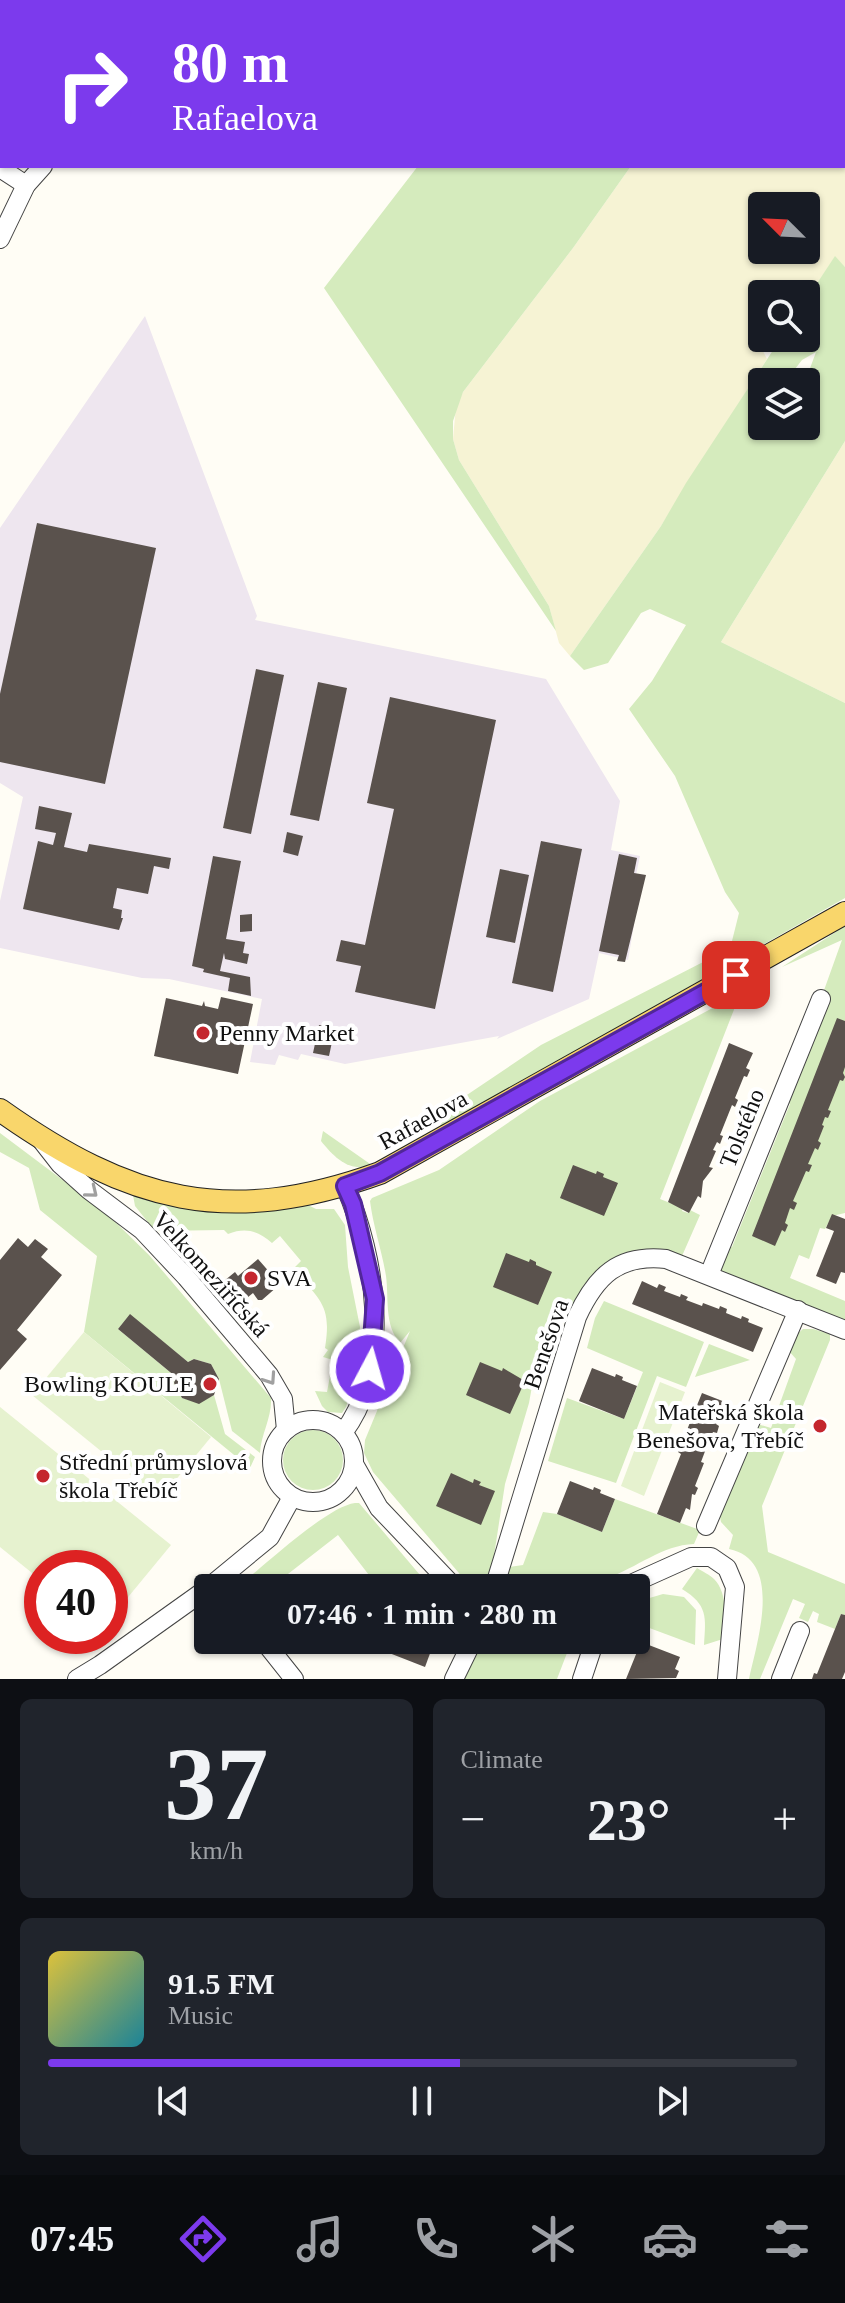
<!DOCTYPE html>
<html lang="en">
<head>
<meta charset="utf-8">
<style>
  :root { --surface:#171b24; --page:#20242c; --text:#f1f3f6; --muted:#9ea1a6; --line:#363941; --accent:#7c3aed }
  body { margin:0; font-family:Georgia,serif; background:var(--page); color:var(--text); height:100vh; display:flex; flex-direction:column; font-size:30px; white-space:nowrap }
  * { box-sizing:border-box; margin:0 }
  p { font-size:26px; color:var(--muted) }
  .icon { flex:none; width:44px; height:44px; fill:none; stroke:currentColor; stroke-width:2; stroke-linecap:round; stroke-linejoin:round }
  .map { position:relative; height:1679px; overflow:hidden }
  .panel { display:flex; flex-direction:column; gap:20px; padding:20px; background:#0d0f14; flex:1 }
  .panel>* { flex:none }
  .banner { position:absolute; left:0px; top:0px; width:846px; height:168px; box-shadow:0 2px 6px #0004; background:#7c3aed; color:#fff; overflow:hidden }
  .needle { width:52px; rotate:294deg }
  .tools { position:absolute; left:748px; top:192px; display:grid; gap:16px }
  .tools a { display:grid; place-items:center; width:72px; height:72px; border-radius:8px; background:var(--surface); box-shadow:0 2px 6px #0004; font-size:40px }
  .speed { position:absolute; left:24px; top:1550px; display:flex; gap:16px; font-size:40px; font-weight:700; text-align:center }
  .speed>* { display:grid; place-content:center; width:104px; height:104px; border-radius:50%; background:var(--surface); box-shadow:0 2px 6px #0004; line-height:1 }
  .speed .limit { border:12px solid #d22; background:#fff; color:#111 }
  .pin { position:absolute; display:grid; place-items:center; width:68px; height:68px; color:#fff; margin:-34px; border-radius:16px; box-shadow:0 4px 12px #0006 }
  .me { position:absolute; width:88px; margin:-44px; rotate:6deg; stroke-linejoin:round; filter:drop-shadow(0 0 6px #0008) }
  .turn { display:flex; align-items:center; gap:28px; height:168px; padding:0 40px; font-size:36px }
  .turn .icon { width:104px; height:104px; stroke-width:2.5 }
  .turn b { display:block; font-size:56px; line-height:68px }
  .big { font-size:60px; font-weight:700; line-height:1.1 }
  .panel .widget { flex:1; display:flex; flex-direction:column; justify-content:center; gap:12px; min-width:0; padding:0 28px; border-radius:12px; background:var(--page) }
  .panel .dial { align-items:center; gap:0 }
  .dial b { font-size:104px; line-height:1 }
  .song { display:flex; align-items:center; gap:24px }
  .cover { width:96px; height:96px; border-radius:12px; background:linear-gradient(135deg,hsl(50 70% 55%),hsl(190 70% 35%)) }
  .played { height:8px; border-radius:4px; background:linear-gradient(90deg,var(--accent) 55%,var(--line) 55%) }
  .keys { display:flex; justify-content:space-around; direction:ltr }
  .heat { display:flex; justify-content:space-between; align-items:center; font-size:44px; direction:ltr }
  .panel .tiles { flex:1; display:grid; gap:20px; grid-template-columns:1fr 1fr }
  .widget:last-child { grid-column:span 2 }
  .trip { position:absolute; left:194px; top:1574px; width:456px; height:80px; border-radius:8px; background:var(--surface); box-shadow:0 2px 6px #0004; font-weight:700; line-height:80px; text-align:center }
  .tab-bar { display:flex; height:128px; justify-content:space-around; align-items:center; background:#090b0e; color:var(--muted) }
  .tab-bar .icon { width:56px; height:56px }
  .tab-bar .selected { color:var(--accent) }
  .tab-bar b { font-size:36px; color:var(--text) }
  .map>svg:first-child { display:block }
  .industrial { fill:#eee6ef }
  .farmland { fill:#f6f3d4; fill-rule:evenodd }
  .green { fill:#d5ebbd; fill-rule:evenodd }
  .pitch { fill:#e6f2cf }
  .building { fill:#5a524d }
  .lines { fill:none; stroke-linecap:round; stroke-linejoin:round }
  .minor-casing { stroke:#444; stroke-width:20 }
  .major-casing { stroke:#222; stroke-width:24 }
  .minor { stroke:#fff; stroke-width:18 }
  .major { stroke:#f9d66b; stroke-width:22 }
  .oneway { stroke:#a0a0a0 }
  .route-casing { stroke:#51269a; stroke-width:20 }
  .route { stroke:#7c3aed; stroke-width:14 }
  .poi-dot { fill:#c4262e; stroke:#fff; stroke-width:3 }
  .labels { text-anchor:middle; stroke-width:8; stroke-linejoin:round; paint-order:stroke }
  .poi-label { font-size:24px; fill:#111; stroke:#fff; text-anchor:start }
  .street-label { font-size:24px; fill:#111; stroke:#fff }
</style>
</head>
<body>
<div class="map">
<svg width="845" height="1679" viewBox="0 0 845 1679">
  <rect width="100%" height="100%" fill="#fffdf5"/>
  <path class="industrial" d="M145,316L257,616L255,620L546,679L620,801L611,850L640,856L626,922L634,925L628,960L599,953L589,999L497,1039L499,1036L345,1064L301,1054L298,1060L279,1055L275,1065L250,1062L262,999L169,979L142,978L0,948V901L23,797L0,783V528Z"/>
  <g class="farmland">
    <path d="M0,0H194L2,2V147Z"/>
    <path d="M725,0H845V267L835,257L806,300V294H762V338H767L762,349L767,359L661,526L570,656L559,643L549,606L459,460L453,439L456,406L463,392L573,248L631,166H844V2H724ZM762,206H806V250H762Z"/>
    <path d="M845,441V703L721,642Z"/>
  </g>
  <g class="green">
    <path d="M418,166H631L573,248L463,392L453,421V439L459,460L549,606L556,631L324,288Z"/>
    <path d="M835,256L845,267V441L721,642L845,703V898L439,1129L446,1109L541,1045L709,959L732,941L739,913L725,892L675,776L629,709L652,681L686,625L650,609L641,613L608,663L584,670L570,656L661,526L686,483L781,338H806V300ZM816,352L805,382L806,426L762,427V382H785L802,360Z"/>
    <path d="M845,926V1213L832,1216L825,1229L820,1228L809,1259L799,1255L790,1278L845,1301V1323L720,1272L716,1242L732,1247L790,1104L777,1092L794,1091L814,1034L818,1007L842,940L782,967Z"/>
    <path d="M720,1004L735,1007L660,1199L683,1208L682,1211L688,1213L690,1210L700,1215L682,1256L610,1261L584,1285L573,1305L561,1301L536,1364L529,1403L505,1484L491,1575L484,1582L473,1586L464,1579L373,1472L364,1453L365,1440L410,1331L400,1343C384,1325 389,1298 386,1276C382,1251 373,1226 370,1201L372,1198L439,1170L540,1101Z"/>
    <path d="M323,1131L373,1166C348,1172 335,1158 321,1141Z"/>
    <path d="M0,1133L104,1211L149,1255L271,1398C272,1418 261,1434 260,1453L232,1431L219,1379L211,1364L194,1359L188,1362L130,1315L118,1329L176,1377L174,1383L182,1398L199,1403L214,1395L225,1434L255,1457L250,1468L84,1332L97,1256L40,1210L29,1168L0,1152Z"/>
    <path d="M133,1195L250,1211L308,1205L316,1209H334L345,1225L348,1267L360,1327L354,1380L346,1407L342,1413L328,1412L322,1406L315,1391L327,1392L333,1360L323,1357L328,1350L325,1348C332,1304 320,1302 294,1268L301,1261L280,1236L272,1243C258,1231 246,1227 228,1234L224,1230L155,1231L135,1206Z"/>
    <path d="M604,1301L704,1342L686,1387L657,1376L616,1483L548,1461L567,1398L624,1419L643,1372L587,1348L595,1318Z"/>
    <path d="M803,1329H813L830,1334V1340L762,1506L768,1552L845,1584V1615L841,1614L835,1629L817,1622L819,1614L813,1611L808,1622L799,1618L805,1604L793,1599L760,1679H749C757,1642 784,1560 729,1549L733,1535L721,1522L719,1512L754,1423L771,1428L796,1359L788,1350L797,1334Z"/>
    <path d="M709,1344L750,1360L695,1377Z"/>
    <circle cx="313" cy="1460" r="30"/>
    <path d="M615,1499L700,1530L694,1544C662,1545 637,1568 607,1578C570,1591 544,1588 507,1588L505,1577L509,1567L523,1565L543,1512L557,1514L602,1532Z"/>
    <path d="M355,1503H359L431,1588H379L338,1535L270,1588H241L247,1579C269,1561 329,1506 355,1503Z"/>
    <path d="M697,1568C702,1571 710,1575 714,1579C728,1593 726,1621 723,1639L704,1645C706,1617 708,1605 682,1589Z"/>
    <path d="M663,1594L684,1597L696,1610L695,1645L636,1623V1602Z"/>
    <path d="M479,1640H572L557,1679H461Z"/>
  </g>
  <g class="pitch">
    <path d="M84,1332L211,1437L160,1499L32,1395Z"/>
    <path d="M660,1382L685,1392L644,1496L621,1486Z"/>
    <path d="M0,1407L171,1545L110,1619V1568H42V1581L0,1547Z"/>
  </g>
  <g class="building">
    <path d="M37,523L156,548L105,784L0,762V694Z"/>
    <path d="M256,669L284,675L251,834L223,828Z"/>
    <path d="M318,682L347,688L319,821L290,815Z"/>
    <path d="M390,697L496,720L435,1009L355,992L361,966L336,961L341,940L365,945L394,809L367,803Z"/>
    <path d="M39,806L72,813L64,847L87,852L89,844L171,858L169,869L154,866L148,894L117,888L113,908L122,910L121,918H123L119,930L23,909L38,841L53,845L56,833L35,829Z"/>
    <path d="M287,832L303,836L298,856L283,852Z"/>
    <path d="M541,841L582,849L553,992L512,983Z"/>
    <path d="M619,854L637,858L634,873L646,875L625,962L617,961L619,955L599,951Z"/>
    <path d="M213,856L241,861L226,939L245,942L243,953L249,954L247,964L225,959L224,953L220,971L250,977L251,996L228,991L230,978L203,972L204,969L192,966Z"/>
    <path d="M500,869L529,875L515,943L486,937Z"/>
    <path d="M252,914V931L240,932V915Z"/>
    <path d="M221,997L253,1004L238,1074L154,1056L166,998L202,1006L204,1001L205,1006L218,1009Z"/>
    <path d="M837,1018L845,1021V1067L843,1073L845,1077L843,1081L840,1080L828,1110L831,1111L828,1118L825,1117L822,1125L824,1126L818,1141L821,1143L818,1150L815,1148L808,1164L812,1165L809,1172L806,1171L793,1201L797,1203L794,1210L790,1208L785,1223L788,1225L785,1232L782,1230L775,1246L752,1236Z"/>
    <path d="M319,1025L335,1028L329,1056L313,1053Z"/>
    <path d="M729,1043L753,1053L746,1068L750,1070L747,1077L744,1076L735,1098L738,1100L735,1107L732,1105L720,1135L723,1136L720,1144L717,1142L713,1150L716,1151L709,1167L713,1168L703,1181L701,1198L698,1196L689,1213L668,1202Z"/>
    <path d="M573,1165L596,1174L597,1171L604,1174L603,1177L618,1183L604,1216L560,1198Z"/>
    <path d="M832,1214L845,1219V1273L841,1272L836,1284L816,1276L834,1231L826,1228Z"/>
    <path d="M18,1238L28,1247L35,1239L48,1249L41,1257L62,1275L17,1330L27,1339L0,1370V1260Z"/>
    <path d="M506,1253L529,1262L530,1259L536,1262V1265L552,1272L538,1305L493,1287Z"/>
    <path d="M258,1259L279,1283L278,1286L262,1300H258L253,1293L242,1302L224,1281L235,1272L238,1276Z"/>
    <path d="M642,1281L657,1288L659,1284L666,1287L664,1291L680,1297L681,1294L688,1297L686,1300L702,1306L703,1303L719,1309L720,1306L727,1309L726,1313L741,1319L742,1316L749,1319L748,1322L763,1328L753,1352L632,1304Z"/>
    <path d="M130,1314L188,1362L194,1359L211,1364L219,1379L214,1395L199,1404L182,1398L174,1383L176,1377L118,1329Z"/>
    <path d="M480,1362L502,1371L503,1368L525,1381L510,1414L466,1395Z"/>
    <path d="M592,1368L615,1377L616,1374L623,1377L622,1380L637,1386L624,1419L579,1401Z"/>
    <path d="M702,1393L725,1402L716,1424L719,1426L717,1433L713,1432L710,1439L713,1440L710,1447L707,1446L701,1462L704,1463L695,1486L698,1488L695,1495L692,1494L690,1510L686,1508L680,1523L657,1514L681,1454L678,1452Z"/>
    <path d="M451,1473L473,1483L474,1479L481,1482L479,1485L495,1491L481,1525L436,1506Z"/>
    <path d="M570,1481L593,1490L594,1487L601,1490L600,1493L615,1499L602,1532L557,1514Z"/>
    <path d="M841,1614L845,1615V1672L842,1679H812L814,1673L817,1674Z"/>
    <path d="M383,1640H435L425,1667L379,1649Z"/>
    <path d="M641,1642L680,1657L675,1669L679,1671L676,1678L626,1679Z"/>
  </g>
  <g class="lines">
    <g class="minor-casing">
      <g id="minor">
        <path d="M0,168L26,185"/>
        <path d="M0,239L26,185L43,166"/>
        <path d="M42,1141L60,1164L89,1190L142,1230L186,1277L269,1375L283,1399L286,1430"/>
        <path d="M709,1275L821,999"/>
        <circle cx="313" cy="1461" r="41"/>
        <path d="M343,1433C393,1367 376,1257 345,1186"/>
        <path d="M354,1464L379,1508L455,1588"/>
        <path d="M706,1526L798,1310"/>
        <path d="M208,1588L270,1537L292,1497"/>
        <path d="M494,1588L577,1317C596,1276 618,1254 666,1259L845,1330"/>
        <path d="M622,1588L691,1557H711L727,1568L735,1587L727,1679"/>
        <path d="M263,1640L294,1679"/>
        <path d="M77,1679L100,1665L208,1588"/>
        <path d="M454,1679L473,1640"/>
        <path d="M582,1679L595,1640"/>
        <path d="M781,1679L800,1631"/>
      </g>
    </g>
    <g class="major-casing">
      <path id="major" d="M0,1110C130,1202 227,1228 380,1173L845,913"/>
    </g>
    <use href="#minor" class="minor"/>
    <use href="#major" class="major"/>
  </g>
  <defs><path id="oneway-chevron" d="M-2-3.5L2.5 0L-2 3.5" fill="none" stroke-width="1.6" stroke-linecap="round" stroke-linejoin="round" transform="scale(2)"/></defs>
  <g class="oneway">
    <use href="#oneway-chevron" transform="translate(92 1192) rotate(39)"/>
    <use href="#oneway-chevron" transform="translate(270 1379) rotate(56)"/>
  </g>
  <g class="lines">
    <g class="route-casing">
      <path id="route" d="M370,1369L375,1299L353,1204L345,1186L380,1173L736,975"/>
    </g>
    <use href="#route" class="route"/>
  </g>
  <g class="poi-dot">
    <circle cx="203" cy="1033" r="8"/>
    <circle cx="251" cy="1278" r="8"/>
    <circle cx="210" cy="1384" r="8"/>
    <circle cx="820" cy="1426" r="8"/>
    <circle cx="43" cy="1476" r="8"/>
  </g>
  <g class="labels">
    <g class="poi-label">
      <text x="219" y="1041">Penny Market</text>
      <text x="267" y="1286">SVA</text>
      <text x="194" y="1392" text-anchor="end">Bowling KOULE</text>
      <text x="804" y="1420" text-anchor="end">Mateřská škola<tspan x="804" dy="28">Benešova, Třebíč</tspan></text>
      <text x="59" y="1470">Střední průmyslová<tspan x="59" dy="28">škola Třebíč</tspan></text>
    </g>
    <g class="street-label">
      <text transform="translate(423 1120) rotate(-29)" y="8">Rafaelova</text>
      <text transform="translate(742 1128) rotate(-68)" y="8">Tolstého</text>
      <text transform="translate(211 1274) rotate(48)" y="8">Velkomeziříčská</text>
      <text transform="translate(546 1344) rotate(-71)" y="8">Benešova</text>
    </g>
  </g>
</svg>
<div class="tools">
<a><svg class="needle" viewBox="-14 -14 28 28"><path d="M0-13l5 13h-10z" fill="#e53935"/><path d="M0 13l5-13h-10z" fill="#9ea1a6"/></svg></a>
<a><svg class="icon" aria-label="search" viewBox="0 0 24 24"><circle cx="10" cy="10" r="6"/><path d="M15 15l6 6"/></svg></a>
<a><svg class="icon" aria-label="layers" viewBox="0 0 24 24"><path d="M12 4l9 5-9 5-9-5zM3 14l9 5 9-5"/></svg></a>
</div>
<div class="speed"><div class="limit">40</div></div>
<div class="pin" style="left:736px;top:975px;background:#d93025"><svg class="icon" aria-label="arrive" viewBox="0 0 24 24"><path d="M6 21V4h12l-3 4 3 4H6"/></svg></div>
<svg class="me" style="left:370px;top:1369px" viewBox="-20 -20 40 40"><circle r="17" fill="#7c3aed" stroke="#fff" stroke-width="3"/><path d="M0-11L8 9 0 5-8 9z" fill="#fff"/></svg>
<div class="trip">07:46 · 1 min · 280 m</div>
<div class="banner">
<div class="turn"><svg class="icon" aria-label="right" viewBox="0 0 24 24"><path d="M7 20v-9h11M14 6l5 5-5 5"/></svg><div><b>80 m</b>Rafaelova</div></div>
</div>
</div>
<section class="panel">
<div class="tiles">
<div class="widget dial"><b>37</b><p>km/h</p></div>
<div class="widget"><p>Climate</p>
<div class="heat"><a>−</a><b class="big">23°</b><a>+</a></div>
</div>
<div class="widget">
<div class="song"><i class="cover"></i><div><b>91.5 FM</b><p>Music</p></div></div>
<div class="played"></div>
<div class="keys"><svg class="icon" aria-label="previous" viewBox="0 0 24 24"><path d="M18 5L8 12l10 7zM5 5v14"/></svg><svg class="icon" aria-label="pause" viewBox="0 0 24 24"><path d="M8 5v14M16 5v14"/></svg><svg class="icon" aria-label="next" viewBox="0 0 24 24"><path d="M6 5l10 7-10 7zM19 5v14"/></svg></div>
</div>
</div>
</section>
<nav class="tab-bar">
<b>07:45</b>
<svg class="icon selected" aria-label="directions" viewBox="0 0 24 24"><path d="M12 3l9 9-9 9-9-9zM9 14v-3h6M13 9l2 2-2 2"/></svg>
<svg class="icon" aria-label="music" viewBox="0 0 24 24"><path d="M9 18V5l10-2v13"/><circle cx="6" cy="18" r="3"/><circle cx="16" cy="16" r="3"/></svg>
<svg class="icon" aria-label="phone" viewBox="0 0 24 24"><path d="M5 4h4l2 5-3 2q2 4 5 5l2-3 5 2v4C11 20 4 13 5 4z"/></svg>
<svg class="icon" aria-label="climate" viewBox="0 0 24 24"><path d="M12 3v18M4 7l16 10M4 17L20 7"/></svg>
<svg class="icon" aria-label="car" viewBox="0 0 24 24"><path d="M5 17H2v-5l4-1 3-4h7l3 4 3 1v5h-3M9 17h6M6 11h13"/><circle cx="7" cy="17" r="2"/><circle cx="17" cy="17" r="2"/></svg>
<svg class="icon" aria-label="filters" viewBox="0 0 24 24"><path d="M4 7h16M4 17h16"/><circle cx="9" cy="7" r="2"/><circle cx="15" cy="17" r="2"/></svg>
</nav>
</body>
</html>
